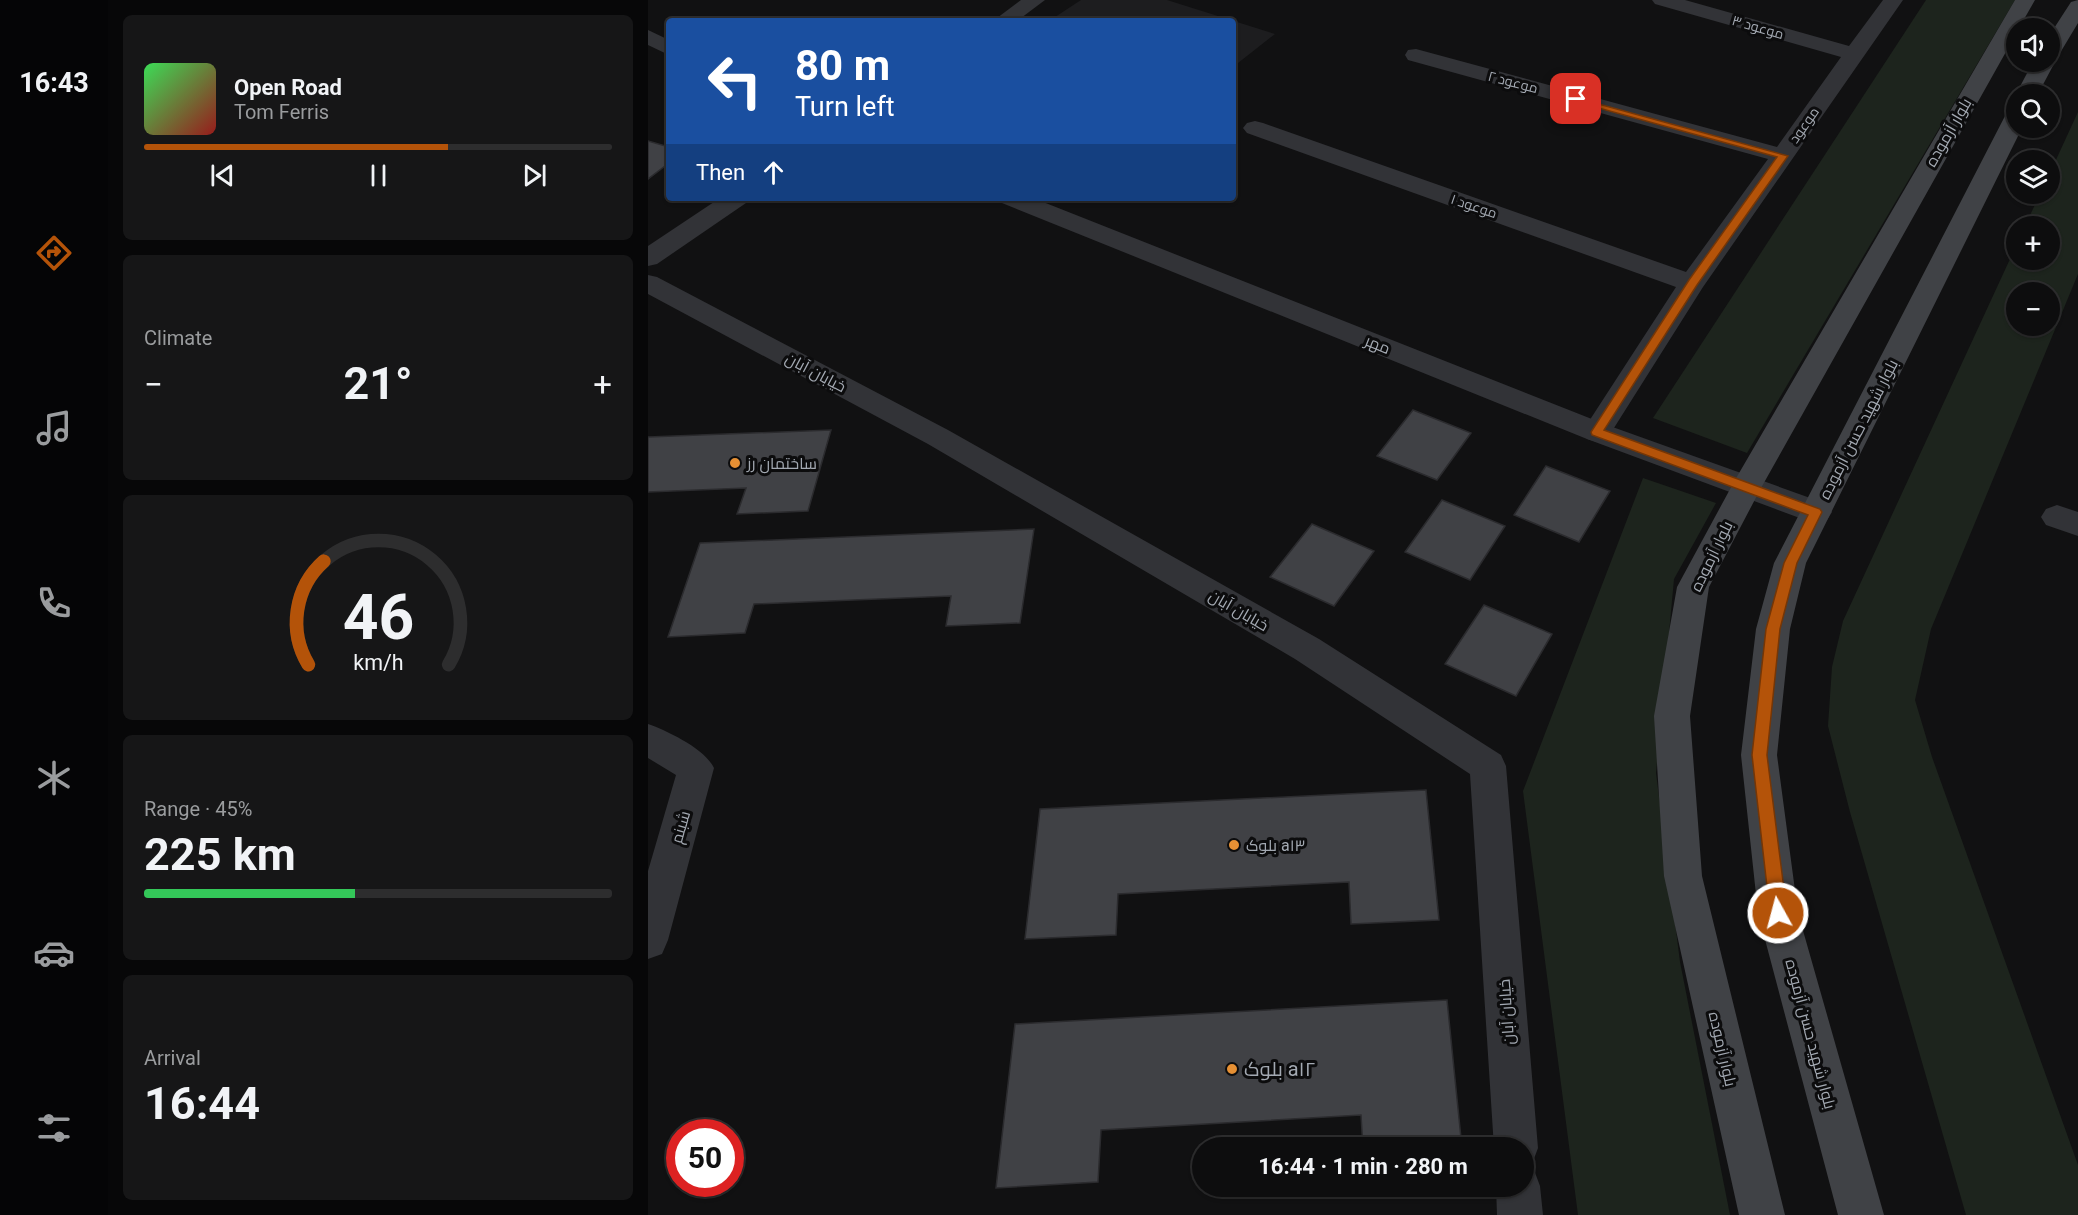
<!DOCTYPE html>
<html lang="en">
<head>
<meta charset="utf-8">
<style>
  :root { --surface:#0d0d0e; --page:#161617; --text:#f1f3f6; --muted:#9a9c9e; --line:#2d2d2e; --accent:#b45309 }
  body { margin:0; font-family:Roboto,Cairo,sans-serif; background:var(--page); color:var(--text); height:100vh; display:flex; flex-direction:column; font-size:22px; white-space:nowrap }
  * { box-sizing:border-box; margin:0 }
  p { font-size:20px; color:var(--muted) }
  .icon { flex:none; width:33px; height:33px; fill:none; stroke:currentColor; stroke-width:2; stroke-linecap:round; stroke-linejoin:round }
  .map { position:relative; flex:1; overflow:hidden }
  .side { display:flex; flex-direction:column; gap:15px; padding:15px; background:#070708; width:540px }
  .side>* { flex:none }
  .banner { position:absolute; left:18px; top:18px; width:570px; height:183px; border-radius:6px; box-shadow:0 2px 4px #0004,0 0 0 2px var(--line); background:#1a4fa0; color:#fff; overflow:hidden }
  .controls { position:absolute; left:1358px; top:18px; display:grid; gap:12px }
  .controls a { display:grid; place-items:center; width:54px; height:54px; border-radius:50%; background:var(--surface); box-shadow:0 2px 4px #0004,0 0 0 2px var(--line); font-size:30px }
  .speed { position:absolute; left:18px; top:1119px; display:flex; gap:12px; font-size:30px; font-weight:700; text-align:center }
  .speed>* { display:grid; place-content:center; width:78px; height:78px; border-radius:50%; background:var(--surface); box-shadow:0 2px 4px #0004,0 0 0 2px var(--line); line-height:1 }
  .speed .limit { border:9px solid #d22; background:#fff; color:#111 }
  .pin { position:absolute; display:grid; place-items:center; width:51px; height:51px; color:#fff; margin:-26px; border-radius:12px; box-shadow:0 3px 9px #0006 }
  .me { position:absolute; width:66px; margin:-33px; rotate:353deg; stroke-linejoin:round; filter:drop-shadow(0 0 4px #0008) }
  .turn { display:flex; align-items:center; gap:21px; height:126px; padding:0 30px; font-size:27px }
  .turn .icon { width:78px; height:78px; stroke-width:2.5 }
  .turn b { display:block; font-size:42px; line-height:51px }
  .then { display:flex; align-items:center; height:57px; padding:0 30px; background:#0003; gap:12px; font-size:22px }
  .big { font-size:45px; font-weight:700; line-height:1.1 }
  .side .card { flex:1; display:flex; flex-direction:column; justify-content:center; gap:9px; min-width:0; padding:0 21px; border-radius:9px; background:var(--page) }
  .side .dial { align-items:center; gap:0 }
  .dial svg { height:156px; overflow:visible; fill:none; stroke:var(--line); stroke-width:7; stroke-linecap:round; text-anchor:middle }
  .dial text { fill:var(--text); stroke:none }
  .song { display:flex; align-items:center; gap:18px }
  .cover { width:72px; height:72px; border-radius:9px; background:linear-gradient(135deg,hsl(130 70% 55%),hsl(0 70% 35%)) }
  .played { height:6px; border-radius:3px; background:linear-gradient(90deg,var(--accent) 65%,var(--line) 65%) }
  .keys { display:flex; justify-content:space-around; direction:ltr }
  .heat { display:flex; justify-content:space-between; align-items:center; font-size:33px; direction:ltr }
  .charge { height:9px; border-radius:4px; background:linear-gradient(90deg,#34c759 45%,var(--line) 0) }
  .trip { position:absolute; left:544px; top:1137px; width:342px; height:60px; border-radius:30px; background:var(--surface); box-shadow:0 2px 4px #0004,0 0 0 2px var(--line); font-weight:700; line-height:60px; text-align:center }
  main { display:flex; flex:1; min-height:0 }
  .tab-bar { display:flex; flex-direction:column; width:108px; justify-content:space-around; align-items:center; background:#050506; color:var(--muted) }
  .tab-bar .icon { width:42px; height:42px }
  .tab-bar .on { color:var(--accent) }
  .tab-bar b { font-size:27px; color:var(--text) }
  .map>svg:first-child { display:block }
  .built { fill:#1d1d1f }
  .green { fill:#1d241d; fill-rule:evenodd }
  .building { fill:#404145; stroke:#2b2b2e; stroke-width:1.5 }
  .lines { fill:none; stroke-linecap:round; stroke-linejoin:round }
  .minor { fill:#323337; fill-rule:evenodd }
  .tertiary { fill:#323337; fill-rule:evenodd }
  .secondary { fill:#404246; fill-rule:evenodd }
  .route { fill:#b45309; stroke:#753606; stroke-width:1.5 }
  .poi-dot { fill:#e69034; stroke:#0c0c0d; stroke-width:2 }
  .labels { text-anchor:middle; stroke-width:6; stroke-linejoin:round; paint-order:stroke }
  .far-street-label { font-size:14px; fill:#a3a9b2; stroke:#0c0c0d }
  .street-label { font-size:16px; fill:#a3a9b2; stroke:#0c0c0d }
  .poi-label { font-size:16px; fill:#a3a9b2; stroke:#0c0c0d; text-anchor:start }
  .near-poi-label { font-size:20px; fill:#a3a9b2; stroke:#0c0c0d; text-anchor:start }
</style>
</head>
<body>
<main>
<nav class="tab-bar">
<b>16:43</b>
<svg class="icon on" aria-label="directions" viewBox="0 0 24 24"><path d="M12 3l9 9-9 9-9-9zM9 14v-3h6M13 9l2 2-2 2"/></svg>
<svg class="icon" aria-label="music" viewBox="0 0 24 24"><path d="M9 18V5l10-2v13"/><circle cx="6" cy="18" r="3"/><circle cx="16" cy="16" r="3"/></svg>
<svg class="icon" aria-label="phone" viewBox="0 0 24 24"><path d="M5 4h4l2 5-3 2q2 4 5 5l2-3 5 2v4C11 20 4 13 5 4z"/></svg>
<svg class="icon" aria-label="climate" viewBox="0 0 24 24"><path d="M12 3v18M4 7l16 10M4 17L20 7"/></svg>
<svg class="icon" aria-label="car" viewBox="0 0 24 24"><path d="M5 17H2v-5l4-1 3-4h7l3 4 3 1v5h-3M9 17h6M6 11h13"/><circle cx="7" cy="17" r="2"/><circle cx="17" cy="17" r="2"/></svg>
<svg class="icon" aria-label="filters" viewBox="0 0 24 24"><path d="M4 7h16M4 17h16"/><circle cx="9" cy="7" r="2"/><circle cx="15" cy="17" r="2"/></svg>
</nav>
<section class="side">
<div class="card">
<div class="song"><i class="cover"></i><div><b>Open Road</b><p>Tom Ferris</p></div></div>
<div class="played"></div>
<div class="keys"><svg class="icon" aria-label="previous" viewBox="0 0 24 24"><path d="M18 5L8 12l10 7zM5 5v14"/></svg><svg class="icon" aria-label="pause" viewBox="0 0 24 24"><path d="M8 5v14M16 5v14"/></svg><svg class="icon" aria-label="next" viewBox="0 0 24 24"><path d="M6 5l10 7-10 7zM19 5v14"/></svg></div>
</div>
<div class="card"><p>Climate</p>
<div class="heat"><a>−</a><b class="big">21°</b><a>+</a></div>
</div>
<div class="card dial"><svg viewBox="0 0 100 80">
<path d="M14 69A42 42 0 1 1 86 69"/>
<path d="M14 69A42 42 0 0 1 22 16" stroke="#b45309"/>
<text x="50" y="56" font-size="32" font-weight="700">46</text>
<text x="50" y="72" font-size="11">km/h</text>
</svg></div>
<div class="card"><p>Range · 45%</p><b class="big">225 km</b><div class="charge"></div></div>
<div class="card"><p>Arrival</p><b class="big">16:44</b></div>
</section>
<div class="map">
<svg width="1430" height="1215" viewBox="0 0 1430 1215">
  <rect width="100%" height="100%" fill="#111112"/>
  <path class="built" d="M433,0H519L627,34L585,67V21H401Z"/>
  <g class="green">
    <path d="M1278,0H1367L1099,453L1005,418Z"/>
    <path d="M1430,112V274L1283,629L1267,700L1284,757L1430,1165V1215H1318L1202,812L1180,726L1184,667L1195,621L1368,246V260H1401V226H1377L1392,194H1401V175ZM1368,292H1401V326H1368Z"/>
    <path d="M995,478L1068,503L1026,579L1008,773L1032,962L1082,1215H930L875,791Z"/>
  </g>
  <g class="building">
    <path d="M0,141L21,147V163L0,179Z"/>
    <path d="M765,410L823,433L789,480L729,456Z"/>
    <path d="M183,430L160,511L89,514L98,488L0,492V437Z"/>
    <path d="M898,466L962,491L931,542L866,515Z"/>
    <path d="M794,500L857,526L822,580L757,552Z"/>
    <path d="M664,524L726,551L686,606L622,577Z"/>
    <path d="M386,529L372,623L298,626L303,596L106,604L97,633L20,637L52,543Z"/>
    <path d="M836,605L904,634L868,696L797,664Z"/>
    <path d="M778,790L791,920L703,924L701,882L470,894L468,935L377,939L392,809Z"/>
    <path d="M799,1000L814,1148H715L713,1115L453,1130L450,1182L348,1188L367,1024Z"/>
  </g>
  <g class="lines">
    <g class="minor">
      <path d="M1004,0H1037L1201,46L1235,0H1255L1055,287L959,439L949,442L939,439L934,432L1028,287L599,133L595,128L599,123L607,121L615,123L1038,272L1120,159L760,60L757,55L760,50L768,49L1129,147L1193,57L1007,4Z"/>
      <path d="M0,275L9,277L300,430L671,639L853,755L858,766L890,1148L884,1164L877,1166L886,1170L892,1186L895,1215H849L848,1186H876V1148H846L822,774L647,659L280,444L0,294Z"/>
      <path d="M1409,505L1430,512V536L1398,525L1393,517L1398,509Z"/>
      <path d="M0,724C20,731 57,749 66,768L20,940L14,954L0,959V871L28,775L0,758Z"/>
    </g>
    <g class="tertiary">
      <path d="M373,0H397L369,21H345Z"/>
      <path d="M0,30L21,40V55L0,45Z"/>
      <path d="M72,198H101L98,203L9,264L0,266V246Z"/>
      <path d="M351,198H385L959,425L1179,504L1184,512L1179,520L1168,524L939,439L354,203Z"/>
    </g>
    <g class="secondary">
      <path d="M1367,0H1387L1371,28H1368V34L1113,488L1061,587L1042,716L1054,876L1137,1215H1091L1016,876L1006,716L1029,587L1087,480Z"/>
      <path d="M1430,0V23L1409,58L1405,59L1407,62L1390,94H1368L1385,62H1401V36L1423,2Z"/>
      <path d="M1368,109V128H1374L1158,563L1142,629L1129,755L1150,913L1236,1215H1190L1110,913L1093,755L1108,629L1126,563L1357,116L1360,111Z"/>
    </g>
  </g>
  <path class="route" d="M925,97L1140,156L1049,285L956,430L1172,509L1174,512L1149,563L1132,629L1119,755L1139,913L1136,919L1130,921L1125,919L1122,913L1104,755L1118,629L1136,563L1160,515L944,435L943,432L1041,280L1129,157L925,101Z"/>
  <g class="poi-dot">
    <circle cx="87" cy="463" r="6"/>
    <circle cx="586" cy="845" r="6"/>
    <circle cx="584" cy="1069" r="6"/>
  </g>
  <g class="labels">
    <g class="far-street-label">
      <text transform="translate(1110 27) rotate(16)" y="5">موعود ۳</text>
      <text transform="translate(865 82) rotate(15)" y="5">موعود ۲</text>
      <text transform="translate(1156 125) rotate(-55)" y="5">موعود</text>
      <text transform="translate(826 206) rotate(19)" y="5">موعود ۱</text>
    </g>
    <g class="street-label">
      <text transform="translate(1300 132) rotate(-60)" y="6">بلوار آزموده</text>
      <text transform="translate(730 344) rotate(22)" y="6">مهر</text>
      <text transform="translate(168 372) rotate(28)" y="6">خیابان آبان</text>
      <text transform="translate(1210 429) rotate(-63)" y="6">بلوار شهید حسن آزموده</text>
      <text transform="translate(1063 556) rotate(-64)" y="6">بلوار آزموده</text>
      <text transform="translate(591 610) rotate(30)" y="6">خیابان آبان</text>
      <text transform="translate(32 827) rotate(-74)" y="6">شبنم</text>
      <text transform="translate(858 1012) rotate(-94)" y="6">خیابان آبان</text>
      <text transform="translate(1163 1034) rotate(75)" y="6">بلوار شهید حسن آزموده</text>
      <text transform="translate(1075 1049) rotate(77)" y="6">بلوار آزموده</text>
    </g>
    <g class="poi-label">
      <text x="99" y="469">ساختمان رز</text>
      <text x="598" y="851">بلوک a۱۳</text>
    </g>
    <g class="near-poi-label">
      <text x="596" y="1076">بلوک a۱۲</text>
    </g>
  </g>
</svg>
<div class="controls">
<a><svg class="icon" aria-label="sound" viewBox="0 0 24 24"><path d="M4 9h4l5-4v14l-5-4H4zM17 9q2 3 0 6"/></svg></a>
<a><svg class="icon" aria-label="search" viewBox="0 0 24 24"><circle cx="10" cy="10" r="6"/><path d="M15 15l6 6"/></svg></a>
<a><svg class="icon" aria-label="layers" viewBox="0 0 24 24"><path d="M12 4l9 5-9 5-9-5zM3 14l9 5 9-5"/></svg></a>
<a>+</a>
<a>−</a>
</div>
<div class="speed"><div class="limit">50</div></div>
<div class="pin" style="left:928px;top:99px;background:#d93025"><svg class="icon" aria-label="arrive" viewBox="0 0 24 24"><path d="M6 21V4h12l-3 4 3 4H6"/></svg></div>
<svg class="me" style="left:1130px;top:913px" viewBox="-20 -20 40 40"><circle r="17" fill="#b45309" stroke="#fff" stroke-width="3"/><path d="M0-11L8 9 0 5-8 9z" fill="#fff"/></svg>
<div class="trip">16:44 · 1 min · 280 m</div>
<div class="banner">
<div class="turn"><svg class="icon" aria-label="left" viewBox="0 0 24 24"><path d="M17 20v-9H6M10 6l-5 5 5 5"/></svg><div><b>80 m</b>Turn left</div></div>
<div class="then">Then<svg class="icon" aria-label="ahead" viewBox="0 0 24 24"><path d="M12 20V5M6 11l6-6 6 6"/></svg></div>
</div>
</div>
</main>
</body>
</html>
